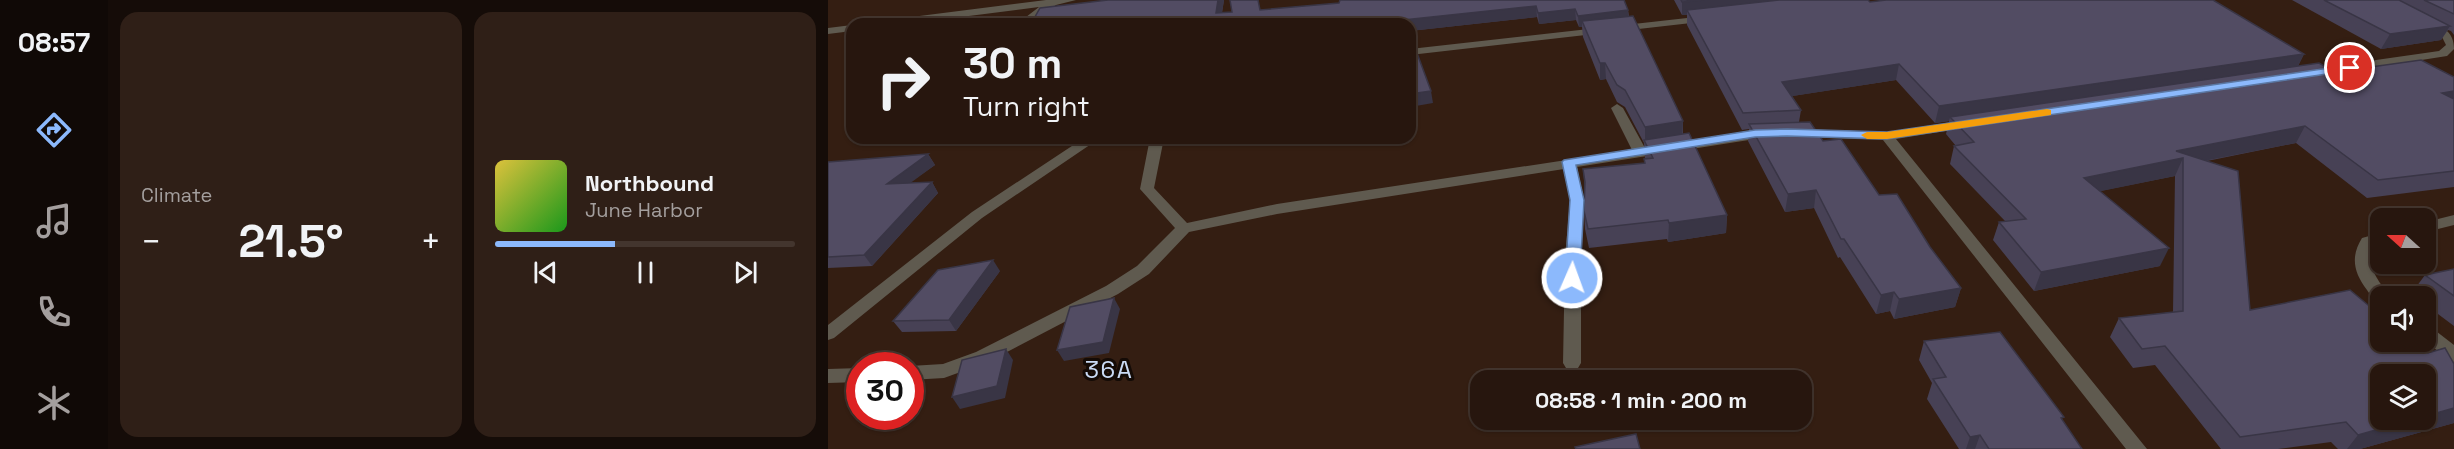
<!DOCTYPE html>
<html lang="en">
<head>
<meta charset="utf-8">
<style>
  :root { --surface:#27160e; --page:#2f1f17; --text:#f1f3f6; --muted:#a49f9e; --line:#43352e; --accent:#8cb9fc }
  body { margin:0; font-family:"Space Grotesk",sans-serif; background:var(--page); color:var(--text); height:100vh; display:flex; flex-direction:column; font-size:22px; white-space:nowrap }
  * { box-sizing:border-box; margin:0 }
  p { font-size:20px; color:var(--muted) }
  .icon { flex:none; width:33px; height:33px; fill:none; stroke:currentColor; stroke-width:2; stroke-linecap:round; stroke-linejoin:round }
  .map { position:relative; flex:1; overflow:hidden }
  .drawer { display:flex; flex-direction:column; gap:12px; padding:12px; background:#150c08; width:720px }
  .drawer>* { flex:none }
  .hud { position:absolute; left:18px; top:18px; width:570px; height:126px; border-radius:18px; box-shadow:0 2px 4px #0004,0 0 0 2px var(--line); background:#27160e; color:var(--text); overflow:hidden }
  .needle { width:39px; rotate:291deg }
  .controls { position:absolute; left:1542px; top:208px; display:grid; gap:12px }
  .controls a { display:grid; place-items:center; width:66px; height:66px; border-radius:12px; background:var(--surface); box-shadow:0 2px 4px #0004,0 0 0 2px var(--line); font-size:30px }
  .speed { position:absolute; left:18px; top:352px; display:flex; gap:12px; font-size:30px; font-weight:700; text-align:center }
  .speed>* { display:grid; place-content:center; width:78px; height:78px; border-radius:50%; background:var(--surface); box-shadow:0 2px 4px #0004,0 0 0 2px var(--line); line-height:1 }
  .speed .limit { border:9px solid #d22; background:#fff; color:#111 }
  .pin { position:absolute; display:grid; place-items:center; width:51px; height:51px; color:#fff; margin:-26px; border:3px solid #fff; border-radius:50%; box-shadow:0 2px 6px #0007 }
  .me { position:absolute; width:66px; margin:-33px; rotate:2deg; stroke-linejoin:round; filter:drop-shadow(0 0 4px #0008) }
  .turn { display:flex; align-items:center; gap:21px; height:126px; padding:0 18px; font-size:27px }
  .turn .icon { width:78px; height:78px; stroke-width:2.5 }
  .turn b { display:block; font-size:42px; line-height:51px }
  .big { font-size:45px; font-weight:600; line-height:1.1 }
  .drawer .widget { flex:1; display:flex; flex-direction:column; justify-content:center; gap:9px; min-width:0; padding:0 21px; border-radius:18px; background:var(--page) }
  .song { display:flex; align-items:center; gap:18px }
  .cover { width:72px; height:72px; border-radius:9px; background:linear-gradient(135deg,hsl(50 70% 55%),hsl(120 70% 35%)) }
  .played { height:6px; border-radius:3px; background:linear-gradient(90deg,var(--accent) 40%,var(--line) 40%) }
  .keys { display:flex; justify-content:space-around; direction:ltr }
  .heat { display:flex; justify-content:space-between; align-items:center; font-size:33px; direction:ltr }
  .drawer .tiles { flex:1; display:grid; gap:12px; grid-template-columns:repeat(2,1fr) }
  .trip { position:absolute; left:642px; top:370px; width:342px; height:60px; border-radius:18px; background:var(--surface); box-shadow:0 2px 4px #0004,0 0 0 2px var(--line); font-weight:600; line-height:60px; text-align:center }
  main { display:flex; flex:1; min-height:0 }
  .tabs { display:flex; flex-direction:column; width:108px; justify-content:space-around; align-items:center; background:#100906; color:var(--muted) }
  .tabs .icon { width:42px; height:42px }
  .tabs .on { color:var(--accent) }
  .tabs b { font-size:27px; color:var(--text) }
  .map>svg:first-child { display:block }
  .lines { fill:none; stroke-linecap:round; stroke-linejoin:round }
  .minor { fill:#5f5a4f; fill-rule:evenodd }
  .wall { fill:#474155 }
  .shaded-wall { fill:#393545 }
  .building { fill:#524c63; stroke:#393545; stroke-width:1.5 }
  .route { fill:#8cb9fc; stroke:#5b78a4; stroke-width:1.5 }
  .slow { fill:#f59e0b }
  .labels { text-anchor:middle; stroke-width:6; stroke-linejoin:round; paint-order:stroke }
  .quarter-label { font-size:24px; letter-spacing:1.5px; fill:#cadbf5; stroke:#140b06 }
</style>
</head>
<body>
<main>
<nav class="tabs">
<b>08:57</b>
<svg class="icon on" aria-label="directions" viewBox="0 0 24 24"><path d="M12 3l9 9-9 9-9-9zM9 14v-3h6M13 9l2 2-2 2"/></svg>
<svg class="icon" aria-label="music" viewBox="0 0 24 24"><path d="M9 18V5l10-2v13"/><circle cx="6" cy="18" r="3"/><circle cx="16" cy="16" r="3"/></svg>
<svg class="icon" aria-label="phone" viewBox="0 0 24 24"><path d="M5 4h4l2 5-3 2q2 4 5 5l2-3 5 2v4C11 20 4 13 5 4z"/></svg>
<svg class="icon" aria-label="climate" viewBox="0 0 24 24"><path d="M12 3v18M4 7l16 10M4 17L20 7"/></svg>
</nav>
<section class="drawer">
<div class="tiles">
<div class="widget"><p>Climate</p>
<div class="heat"><a>−</a><b class="big">21.5°</b><a>+</a></div>
</div>
<div class="widget">
<div class="song"><i class="cover"></i><div><b>Northbound</b><p>June Harbor</p></div></div>
<div class="played"></div>
<div class="keys"><svg class="icon" aria-label="previous" viewBox="0 0 24 24"><path d="M18 5L8 12l10 7zM5 5v14"/></svg><svg class="icon" aria-label="pause" viewBox="0 0 24 24"><path d="M8 5v14M16 5v14"/></svg><svg class="icon" aria-label="next" viewBox="0 0 24 24"><path d="M6 5l10 7-10 7zM19 5v14"/></svg></div>
</div>
</div>
</section>
<div class="map">
<svg width="1626" height="449" viewBox="0 0 1626 449">
  <rect width="100%" height="100%" fill="#341e12"/>
  <g class="lines">
    <g class="minor">
      <path d="M218,0H248L228,5L201,24H189L211,7L78,24H47L52,21Z"/>
      <path d="M877,16L882,19L881,21L582,55V49Z"/>
      <path d="M1600,22C1616,27 1626,32 1626,49L1619,56L1485,77L1479,73L1485,69L1611,51L1618,45L1614,37L1596,27V23Z"/>
      <path d="M24,25V31L0,34V28Z"/>
      <path d="M789,104L795,108L817,148L940,129L947,133L940,137L749,167L756,200L753,257V363L750,368L744,370L738,368L735,363L737,257L742,200L736,169L449,214L361,232L321,274L290,294L160,362L116,378L82,380V366L115,364L148,352L278,286L309,266L347,228L312,189L322,138H336L326,188L359,223L449,204L804,150L783,108Z"/>
      <path d="M1137,120L1143,124L1142,127L1068,139L1319,449H1298L1055,140L970,137L963,133L970,129L1059,132Z"/>
      <path d="M256,138H272L154,218L6,338L0,340V325L144,212Z"/>
      <path d="M1626,215V225L1598,232V222Z"/>
      <path d="M1552,233V243L1545,244C1537,268 1550,278 1561,297H1552V303C1546,301 1543,296 1539,290C1526,273 1522,257 1534,238Z"/>
      <path d="M1598,326L1604,328L1626,345V362L1620,360L1598,341Z"/>
      <path d="M32,368V382L0,383V369Z"/>
    </g>
  </g>
  <g class="wall">
    <path d="M280,0H396L394,13L404,12L402,0H430L432,10L511,3L800,10L801,16L855,121V134L899,215L898,233L840,242L839,239L761,248L757,229L756,211L757,193L755,169L816,163V159H817L816,143L797,107L789,102L778,79L772,80L755,37L754,27H751L748,20L711,24L709,17L582,31V24H203Z"/>
    <path d="M846,0H1040L1042,2L1476,54L1470,66L1507,72L1626,77V187L1539,198L1468,143L1379,161L1422,310L1600,353L1626,364V423L1532,449H1510L1503,442L1450,449H1393L1327,365L1305,368L1282,337L1291,318L1345,312L1347,176L1272,191L1332,266L1206,291L1165,240L1171,222L1177,221L1122,164L1126,146H1128L1118,134L1121,121L1107,123L1068,80L964,96L973,110L971,122L995,141L1051,195L1102,247L1133,288L1127,307L1066,319L1062,311L1048,314L1012,257L1010,258L986,208L957,212L920,141L921,129L914,130L859,25V15H854Z"/>
    <path d="M1464,0H1626V35L1623,31L1620,30L1613,40L1553,49Z"/>
    <path d="M100,154L107,165L81,183L104,182L110,193L44,266L0,268V162Z"/>
    <path d="M1626,269V326L1598,305V297H1587L1583,294L1597,275Z"/>
    <path d="M172,271L128,331L74,332L65,321Z"/>
    <path d="M1096,341L1235,421L1254,449H1131L1099,399L1104,383L1091,360Z"/>
  </g>
  <g class="shaded-wall">
    <path d="M390,0H396L392,24L388,13Z"/>
    <path d="M876,0H1000L859,10V15H854V2Z"/>
    <path d="M708,6L709,17L582,31V24H577L576,20Z"/>
    <path d="M747,9L748,20L711,24L710,13Z"/>
    <path d="M800,10L801,21H754V27H751L750,16Z"/>
    <path d="M1622,26L1613,40L1553,49L1562,34Z"/>
    <path d="M1476,54L1468,70L1122,117L1121,121L1107,123L1111,106Z"/>
    <path d="M772,63H777L778,79L772,80Z"/>
    <path d="M1071,64L1068,80L952,98L954,82Z"/>
    <path d="M603,91L605,103L582,107V94Z"/>
    <path d="M1626,91V106L1614,93Z"/>
    <path d="M855,121L854,139L817,142V127Z"/>
    <path d="M1477,126L1468,143L1355,165V158L1347,176L1249,196L1256,178L1348,151Z"/>
    <path d="M100,154L107,165L66,195L59,184Z"/>
    <path d="M104,182L110,193L44,266L36,255Z"/>
    <path d="M988,190L986,208L957,212L960,194Z"/>
    <path d="M899,215L898,233L840,242L841,223Z"/>
    <path d="M1341,248L1332,266L1206,291L1213,272Z"/>
    <path d="M165,260L172,271L128,331L121,320Z"/>
    <path d="M1133,288L1127,307L1066,319L1071,299Z"/>
    <path d="M1066,292L1062,311L1048,314L1053,295Z"/>
    <path d="M286,298L292,309L281,353L236,361L229,350Z"/>
    <path d="M178,349L185,360L177,398L132,409L124,397Z"/>
    <path d="M1626,408V423L1532,449H1519L1530,435L1583,420H1598V416Z"/>
    <path d="M1152,435L1147,449H1138L1142,437Z"/>
  </g>
  <g class="building">
    <path d="M280,0H390L388,13L404,12L402,0H430L432,10L511,3L512,0H796L800,10L750,16L747,9L710,13L708,6L576,20L578,24H203L212,8Z"/>
    <path d="M853,0H876L854,2Z"/>
    <path d="M951,0H1040L1042,2L1058,0H1385L1476,54L1111,106L1071,64L954,82L973,110L915,113L859,10Z"/>
    <path d="M1496,0H1571L1622,26L1562,34Z"/>
    <path d="M1596,0H1626V14Z"/>
    <path d="M805,16L855,121L817,127L797,90L789,85L777,63H772L754,21Z"/>
    <path d="M582,44L586,45L603,91L582,94Z"/>
    <path d="M1593,60L1626,77V91L1614,93L1626,99V171L1550,180L1477,126L1348,151L1410,171L1422,310L1522,290L1552,315V342H1587L1600,353L1617,348L1626,364V408L1598,416V375H1552V420H1583L1530,435L1518,422L1412,437L1337,346L1314,349L1291,318L1355,311V158L1256,178L1341,248L1213,272L1171,222L1198,219L1126,146L1146,142L1122,117L1491,63L1507,72Z"/>
    <path d="M982,122L995,141L1013,139L1051,195L1069,194L1102,247L1133,288L1071,299L1066,292L1053,295L1016,239H1013L988,190L960,194L921,124Z"/>
    <path d="M861,133L899,215L841,223L840,220L760,229L756,211L757,182L755,169L817,163L816,159L825,158L816,140Z"/>
    <path d="M100,154L59,184L104,182L36,255L0,257V162Z"/>
    <path d="M165,260L121,320L65,321L110,270Z"/>
    <path d="M1626,269V296L1597,275Z"/>
    <path d="M286,298L275,342L229,350L242,307Z"/>
    <path d="M1172,332L1236,417L1233,418L1254,449H1161L1152,435L1142,437L1105,379L1118,377L1096,341Z"/>
    <path d="M178,349L169,386L124,397L134,360Z"/>
    <path d="M808,434L812,449H748L747,447Z"/>
  </g>
  <path class="route" d="M1522,65L1526,66V70L1059,139L959,136L927,137L748,165L756,200L752,278L744,283L737,278L742,200L734,162L736,160L927,130L959,129L1059,132Z"/>
  <path class="slow" d="M1219,109L1223,110V115L1059,139H1039L1033,135L1039,132H1059Z"/>
  <g class="labels">
    <g class="quarter-label">
      <text x="281" y="378">36A</text>
    </g>
  </g>
</svg>
<div class="controls">
<a><svg class="needle" viewBox="-14 -14 28 28"><path d="M0-13l5 13h-10z" fill="#e53935"/><path d="M0 13l5-13h-10z" fill="#a49f9e"/></svg></a>
<a><svg class="icon" aria-label="sound" viewBox="0 0 24 24"><path d="M4 9h4l5-4v14l-5-4H4zM17 9q2 3 0 6"/></svg></a>
<a><svg class="icon" aria-label="layers" viewBox="0 0 24 24"><path d="M12 4l9 5-9 5-9-5zM3 14l9 5 9-5"/></svg></a>
</div>
<div class="speed"><div class="limit">30</div></div>
<div class="pin" style="left:1522px;top:68px;background:#d93025"><svg class="icon" aria-label="arrive" viewBox="0 0 24 24"><path d="M6 21V4h12l-3 4 3 4H6"/></svg></div>
<svg class="me" style="left:744px;top:278px" viewBox="-20 -20 40 40"><circle r="17" fill="#8cb9fc" stroke="#fff" stroke-width="3"/><path d="M0-11L8 9 0 5-8 9z" fill="#fff"/></svg>
<div class="trip">08:58 · 1 min · 200 m</div>
<div class="hud">
<div class="turn"><svg class="icon" aria-label="right" viewBox="0 0 24 24"><path d="M7 20v-9h11M14 6l5 5-5 5"/></svg><div><b>30 m</b>Turn right</div></div>
</div>
</div>
</main>
</body>
</html>
